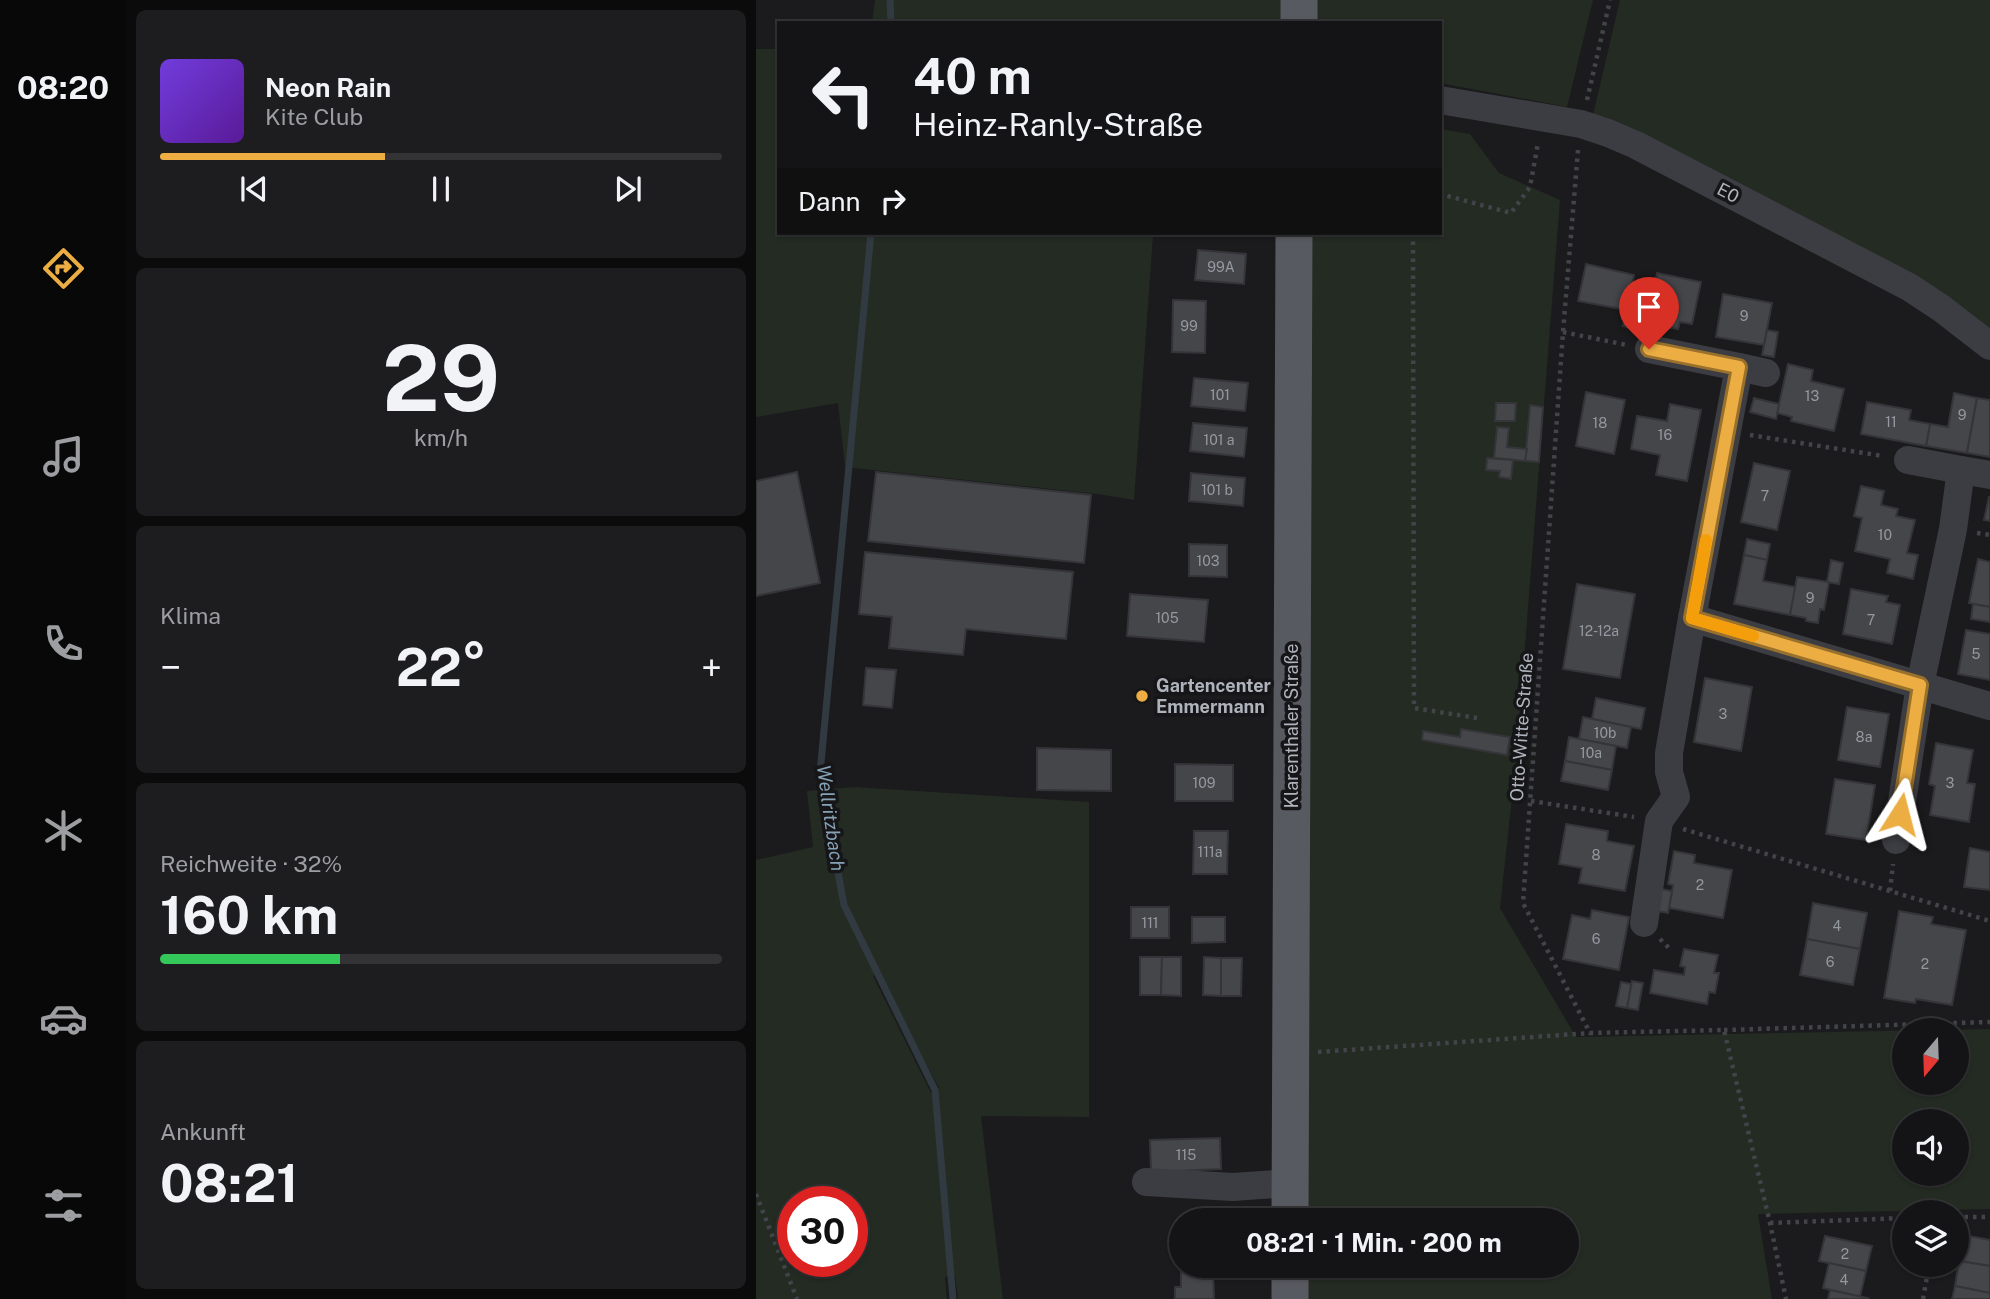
<!DOCTYPE html>
<html lang="de">
<head>
<meta charset="utf-8">
<style>
  :root { --surface:#141416; --page:#1d1d1f; --text:#f1f3f6; --muted:#9d9ea1; --line:#333335; --accent:#ecae43 }
  body { margin:0; font-family:"Public Sans",sans-serif; background:var(--page); color:var(--text); height:100vh; display:flex; flex-direction:column; font-size:26px; white-space:nowrap }
  * { box-sizing:border-box; margin:0 }
  p { font-size:23px; color:var(--muted) }
  .icon { flex:none; width:38px; height:38px; fill:none; stroke:currentColor; stroke-width:2; stroke-linecap:round; stroke-linejoin:round }
  .map { position:relative; flex:1; overflow:hidden }
  .panel { display:flex; flex-direction:column; gap:10px; padding:10px; background:#0b0b0c; width:630px }
  .panel>* { flex:none }
  .guide { position:absolute; left:21px; top:21px; width:665px; height:214px; border-radius:0px; box-shadow:0 2px 5px #0004,0 0 0 2px var(--line); background:#141416; color:var(--text); overflow:hidden }
  .needle { width:46px; rotate:199deg }
  .controls { position:absolute; left:1136px; top:1018px; display:grid; gap:14px }
  .controls a { display:grid; place-items:center; width:77px; height:77px; border-radius:50%; background:var(--surface); box-shadow:0 2px 5px #0004,0 0 0 2px var(--line); font-size:35px }
  .speed { position:absolute; left:21px; top:1186px; display:flex; gap:14px; font-size:35px; font-weight:700; text-align:center }
  .speed>* { display:grid; place-content:center; width:91px; height:91px; border-radius:50%; background:var(--surface); box-shadow:0 2px 5px #0004,0 0 0 2px var(--line); line-height:1 }
  .speed .limit { border:10px solid #d22; background:#fff; color:#111 }
  .pin { position:absolute; display:grid; place-items:center; width:60px; height:60px; color:#fff; margin:-72px -30px; border-radius:50% 50% 50% 0; rotate:-45deg; box-shadow:0 0 7px #0007 }
  .pin .icon { rotate:45deg }
  .me { position:absolute; width:77px; margin:-38px; rotate:9deg; stroke-linejoin:round; filter:drop-shadow(0 0 5px #0008) }
  .turn { display:flex; align-items:center; gap:24px; height:147px; padding:0 21px; font-size:32px }
  .turn .icon { width:91px; height:91px; stroke-width:2.5 }
  .turn b { display:block; font-size:49px; line-height:60px }
  .then { display:flex; align-items:center; height:66px; padding:0 21px; background:#0003; gap:14px; font-size:26px }
  .big { font-size:52px; font-weight:700; line-height:1.1 }
  .panel .tile { flex:1; display:flex; flex-direction:column; justify-content:center; gap:10px; min-width:0; padding:0 24px; border-radius:10px; background:var(--page) }
  .panel .dial { align-items:center; gap:0 }
  .dial b { font-size:91px; line-height:1 }
  .song { display:flex; align-items:center; gap:21px }
  .cover { width:84px; height:84px; border-radius:10px; background:linear-gradient(135deg,hsl(260 70% 55%),hsl(270 70% 35%)) }
  .played { height:7px; border-radius:4px; background:linear-gradient(90deg,var(--accent) 40%,var(--line) 40%) }
  .keys { display:flex; justify-content:space-around; direction:ltr }
  .heat { display:flex; justify-content:space-between; align-items:center; font-size:38px; direction:ltr }
  .charge { height:10px; border-radius:5px; background:linear-gradient(90deg,#34c759 32%,var(--line) 0) }
  .trip { position:absolute; left:413px; top:1208px; width:410px; height:70px; border-radius:35px; background:var(--surface); box-shadow:0 2px 5px #0004,0 0 0 2px var(--line); font-weight:700; line-height:70px; text-align:center }
  main { display:flex; flex:1; min-height:0 }
  .menu { display:flex; flex-direction:column; width:126px; justify-content:space-around; align-items:center; background:#080809; color:var(--muted) }
  .menu .icon { width:49px; height:49px }
  .menu .selected { color:var(--accent) }
  .menu b { font-size:32px; color:var(--text) }
  .map>svg:first-child { display:block }
  .green { fill:#232b23; fill-rule:evenodd }
  .lines { fill:none; stroke-linecap:round; stroke-linejoin:round }
  .stream { stroke:#313a41; stroke-width:7 }
  .building { fill:#45464a; stroke:#353539; stroke-width:2 }
  .path { stroke:#424449; stroke-width:4.5; stroke-dasharray:3.5 5; stroke-linecap:butt }
  .minor { stroke:#3c3d42; stroke-width:28 }
  .major { stroke:#585a61; stroke-width:37 }
  .route-casing { stroke:#99712c; stroke-width:18 }
  .route { stroke:#ecae43; stroke-width:12 }
  .slow { stroke:#f59e0b; stroke-width:12 }
  .poi-dot { fill:#ecae43; stroke:#161618; stroke-width:2.5 }
  .labels { text-anchor:middle; stroke-width:7; stroke-linejoin:round; paint-order:stroke }
  .number-label { font-size:14px; fill:#9498a0 }
  .street-label { font-size:18px; fill:#aeb3bc; stroke:#161618 }
  .poi-label { font-size:18px; font-weight:bold; fill:#aeb3bc; stroke:#161618; text-anchor:start }
  .water-label { font-size:19px; font-style:italic; fill:#87a1b5; stroke:#161618 }
</style>
</head>
<body>
<main>
<nav class="menu">
<b>08:20</b>
<svg class="icon selected" aria-label="directions" viewBox="0 0 24 24"><path d="M12 3l9 9-9 9-9-9zM9 14v-3h6M13 9l2 2-2 2"/></svg>
<svg class="icon" aria-label="music" viewBox="0 0 24 24"><path d="M9 18V5l10-2v13"/><circle cx="6" cy="18" r="3"/><circle cx="16" cy="16" r="3"/></svg>
<svg class="icon" aria-label="phone" viewBox="0 0 24 24"><path d="M5 4h4l2 5-3 2q2 4 5 5l2-3 5 2v4C11 20 4 13 5 4z"/></svg>
<svg class="icon" aria-label="climate" viewBox="0 0 24 24"><path d="M12 3v18M4 7l16 10M4 17L20 7"/></svg>
<svg class="icon" aria-label="car" viewBox="0 0 24 24"><path d="M5 17H2v-5l4-1 3-4h7l3 4 3 1v5h-3M9 17h6M6 11h13"/><circle cx="7" cy="17" r="2"/><circle cx="17" cy="17" r="2"/></svg>
<svg class="icon" aria-label="filters" viewBox="0 0 24 24"><path d="M4 7h16M4 17h16"/><circle cx="9" cy="7" r="2"/><circle cx="15" cy="17" r="2"/></svg>
</nav>
<section class="panel">
<div class="tile">
<div class="song"><i class="cover"></i><div><b>Neon Rain</b><p>Kite Club</p></div></div>
<div class="played"></div>
<div class="keys"><svg class="icon" aria-label="previous" viewBox="0 0 24 24"><path d="M18 5L8 12l10 7zM5 5v14"/></svg><svg class="icon" aria-label="pause" viewBox="0 0 24 24"><path d="M8 5v14M16 5v14"/></svg><svg class="icon" aria-label="next" viewBox="0 0 24 24"><path d="M6 5l10 7-10 7zM19 5v14"/></svg></div>
</div>
<div class="tile dial"><b>29</b><p>km/h</p></div>
<div class="tile"><p>Klima</p>
<div class="heat"><a>−</a><b class="big">22°</b><a>+</a></div>
</div>
<div class="tile"><p>Reichweite · 32%</p><b class="big">160 km</b><div class="charge"></div></div>
<div class="tile"><p>Ankunft</p><b class="big">08:21</b></div>
</section>
<div class="map">
<svg width="1234" height="1299" viewBox="0 0 1234 1299">
  <rect width="100%" height="100%" fill="#1b1b1d"/>
  <g class="green">
    <path d="M119,0H837L811,107L684,83V23H116Z"/>
    <path d="M864,0H1234V334L837,115Z"/>
    <path d="M0,49H23V233H377L397,236L378,500L342,494L89,467L82,403L0,417Z"/>
    <path d="M684,129L714,134L743,173L804,200L760,761L744,908L820,1037L1234,1029V1209L1002,1214L1016,1299H548V1265H810V1220H549L552,233H684ZM1148,1031H1200V1083H1148ZM1148,1122H1200V1174H1148Z"/>
    <path d="M98,787L333,802V1117L225,1116L247,1299H202L199,1275L189,1277L191,1299H0V860L57,847L51,791ZM122,973L183,1088L175,1093L117,976ZM37,1202H96V1262H37Z"/>
  </g>
  <g class="lines">
    <g class="stream">
      <path d="M134,0L135,23"/>
      <path d="M115,233L64,773L88,905L179,1090L197,1299"/>
    </g>
  </g>
  <g class="building">
    <path d="M442,250L490,254L488,284L439,280Z"/>
    <path d="M830,264L878,275L871,310L822,301Z"/>
    <path d="M901,273L945,282L936,324L924,322L922,329L908,326L909,319L893,315Z"/>
    <path d="M967,294L1016,303L1008,345L960,337Z"/>
    <path d="M417,300L450,301L449,353L416,352Z"/>
    <path d="M872,303L883,306L878,329L867,326Z"/>
    <path d="M883,306L894,308L890,331L878,329Z"/>
    <path d="M1011,330L1022,332L1018,357L1006,355Z"/>
    <path d="M1032,364L1057,370L1055,381L1088,389L1078,431L1035,421L1036,417L1021,413Z"/>
    <path d="M438,378L492,383L489,411L435,406Z"/>
    <path d="M830,392L869,400L858,454L820,446Z"/>
    <path d="M1198,393L1221,398L1211,453L1170,446L1174,424L1192,427Z"/>
    <path d="M998,398L1023,404L1020,419L994,412Z"/>
    <path d="M1221,398L1234,400V457L1211,453Z"/>
    <path d="M1111,402L1155,410L1153,420L1174,424L1170,446L1105,434Z"/>
    <path d="M740,403H760L759,421H739Z"/>
    <path d="M914,404L945,410L931,481L900,475L904,455L875,449L881,416L911,421Z"/>
    <path d="M774,405L787,407L783,462L769,461Z"/>
    <path d="M437,423L491,428L488,457L434,451Z"/>
    <path d="M741,427L753,428L751,447L771,449L769,461L738,458Z"/>
    <path d="M731,458L757,460L755,479L743,477L744,471L730,470Z"/>
    <path d="M998,463L1034,471L1021,530L985,522Z"/>
    <path d="M41,472L64,583L0,596V481Z"/>
    <path d="M120,472L335,495L328,563L112,541Z"/>
    <path d="M435,473L489,478L487,506L433,501Z"/>
    <path d="M1105,486L1128,491L1125,505L1142,509L1140,516L1159,520L1151,553L1162,555L1157,579L1131,573L1134,559L1099,551L1106,518L1098,516Z"/>
    <path d="M1233,497H1234V521L1228,520Z"/>
    <path d="M991,539L1014,544L1011,560L988,555Z"/>
    <path d="M433,544L471,545V577L433,576Z"/>
    <path d="M109,552L317,572L310,639L210,629L207,655L133,648L136,617L103,614Z"/>
    <path d="M988,555L1011,560L1007,581L1040,587L1034,615L978,604Z"/>
    <path d="M1222,559L1234,562V607L1213,603Z"/>
    <path d="M1075,560L1087,563L1083,584L1071,582Z"/>
    <path d="M1041,577L1073,582L1068,610L1064,609L1062,623L1050,621V618L1034,615Z"/>
    <path d="M821,584L879,594L864,678L807,669Z"/>
    <path d="M1095,589L1132,596L1130,602L1144,605L1136,644L1087,634Z"/>
    <path d="M374,594L452,600L448,642L371,636Z"/>
    <path d="M1217,604L1234,607V622L1215,619Z"/>
    <path d="M1210,630L1234,634V680L1202,674Z"/>
    <path d="M110,668L140,670L136,708L107,705Z"/>
    <path d="M949,678L996,687L985,751L938,742Z"/>
    <path d="M840,698L889,708L885,729L836,719Z"/>
    <path d="M1091,707L1133,714L1124,767L1082,760Z"/>
    <path d="M827,717L875,727L871,748L823,739Z"/>
    <path d="M705,729L754,737L751,755L666,740L667,731L704,737Z"/>
    <path d="M813,737L860,746L856,770L809,761Z"/>
    <path d="M1180,743L1217,750L1211,783L1219,784L1213,822L1174,815L1179,786L1173,784Z"/>
    <path d="M281,748L355,750V791L281,790Z"/>
    <path d="M809,761L856,770L852,790L805,781Z"/>
    <path d="M419,764L477,765V801H419Z"/>
    <path d="M1079,779L1119,785L1110,840L1070,834Z"/>
    <path d="M810,824L852,831L851,841L878,846L869,891L823,883L826,868L803,864Z"/>
    <path d="M438,831H472L471,874H437Z"/>
    <path d="M1214,848L1234,852V890L1208,887Z"/>
    <path d="M918,851L939,855L938,863L976,870L967,918L913,908L917,885L912,884Z"/>
    <path d="M900,888L916,891L912,913L896,910Z"/>
    <path d="M1057,903L1111,913L1104,949L1051,939Z"/>
    <rect x="375" y="907" width="38" height="31"/>
    <path d="M836,910L873,917L863,970L807,959L816,915L834,919Z"/>
    <path d="M1143,911L1177,917L1175,924L1210,930L1196,1005L1160,999L1159,1003L1128,998Z"/>
    <path d="M436,917H469V942L436,943Z"/>
    <path d="M1051,939L1104,949L1097,985L1044,975Z"/>
    <path d="M928,949L962,955L958,973H963L959,993L953,992L951,1004L894,993L898,970L928,975L929,967L924,966Z"/>
    <path d="M384,957H406L405,995H384Z"/>
    <path d="M406,957H425V996L405,995Z"/>
    <path d="M448,957L465,958V996L447,995Z"/>
    <path d="M465,958H486L485,996H465Z"/>
    <path d="M876,981L887,983L882,1010L871,1008Z"/>
    <path d="M865,982L875,984L871,1008L860,1006Z"/>
    <path d="M464,1138L465,1169L395,1172L394,1140Z"/>
    <path d="M1208,1235L1234,1240V1266L1203,1261Z"/>
    <path d="M1069,1236L1116,1246L1110,1271L1063,1261Z"/>
    <path d="M1203,1261L1234,1266V1293L1199,1286Z"/>
    <path d="M1073,1263L1110,1271L1104,1297L1067,1288Z"/>
    <path d="M457,1266L458,1299H419V1287H425V1267Z"/>
    <path d="M1199,1286L1234,1293V1299H1196Z"/>
    <path d="M1074,1290L1112,1298L1111,1299H1072Z"/>
  </g>
  <g class="lines">
    <g class="path">
      <path d="M831,100L854,0"/>
      <path d="M822,150L807,332L767,903L834,1033L968,1030L1014,1223L1030,1299"/>
      <path d="M684,198L688,195L755,213L774,187L782,143"/>
      <path d="M657,233L658,708L721,718"/>
      <path d="M807,332L871,345"/>
      <path d="M994,435L1127,456"/>
      <path d="M1221,533L1234,535"/>
      <path d="M775,801L878,817"/>
      <path d="M927,829L1234,921"/>
      <path d="M1134,891L1137,864"/>
      <path d="M904,939L913,948"/>
      <path d="M968,1030L1234,1022"/>
      <path d="M562,1052L834,1033"/>
      <path d="M0,1194L41,1299"/>
      <path d="M1200,1217H1234"/>
      <path d="M1014,1223L1148,1218"/>
      <path d="M1167,1299L1173,1265"/>
    </g>
    <g class="minor">
      <path d="M684,100L825,124L852,133L880,145L1153,287L1185,308L1234,346"/>
      <path d="M983,367L1010,373"/>
      <path d="M1205,470L1234,475"/>
      <path d="M936,618L1234,706"/>
      <path d="M1140,840L1164,685L1197,529L1205,470L1152,460"/>
      <path d="M888,923L903,821L920,797L913,772V753L936,618L983,367L893,349"/>
      <path d="M390,1182L477,1187L534,1183"/>
    </g>
    <g class="major">
      <path d="M543,0V23"/>
      <path d="M534,1220L538,233"/>
      <path d="M534,1299V1265"/>
    </g>
  </g>
  <g class="lines">
    <g class="route-casing">
      <path id="route" d="M893,349L983,367L936,618L1164,685L1144,814"/>
    </g>
    <use href="#route" class="route"/>
    <path class="slow" d="M950,540L936,618L997,636"/>
  </g>
  <circle class="poi-dot" cx="386" cy="696" r="7"/>
  <g class="labels">
    <g class="number-label">
      <text x="465" y="272">99A</text>
      <text x="988" y="321">9</text>
      <text x="433" y="331">99</text>
      <text x="464" y="400">101</text>
      <text x="1056" y="401">13</text>
      <text x="1206" y="420">9</text>
      <text x="1135" y="427">11</text>
      <text x="844" y="428">18</text>
      <text x="909" y="440">16</text>
      <text x="463" y="445">101 a</text>
      <text x="461" y="495">101 b</text>
      <text x="1009" y="501">7</text>
      <text x="1129" y="540">10</text>
      <text x="452" y="566">103</text>
      <text x="1054" y="603">9</text>
      <text x="411" y="623">105</text>
      <text x="1115" y="625">7</text>
      <text x="843" y="636">12-12a</text>
      <text x="1220" y="659">5</text>
      <text x="967" y="719">3</text>
      <text x="849" y="738">10b</text>
      <text x="1108" y="742">8a</text>
      <text x="835" y="758">10a</text>
      <text x="448" y="788">109</text>
      <text x="1194" y="788">3</text>
      <text x="454" y="857">111a</text>
      <text x="840" y="860">8</text>
      <text x="944" y="890">2</text>
      <text x="394" y="928">111</text>
      <text x="1081" y="931">4</text>
      <text x="840" y="944">6</text>
      <text x="1074" y="967">6</text>
      <text x="1169" y="969">2</text>
      <text x="430" y="1160">115</text>
      <text x="1089" y="1259">2</text>
      <text x="1088" y="1285">4</text>
    </g>
    <g class="street-label">
      <text transform="translate(972 193) rotate(27)" y="6">E0</text>
      <text transform="translate(536 726) rotate(-90)" y="6">Klarenthaler Straße</text>
      <text transform="translate(766 727) rotate(-86)" y="6">Otto-Witte-Straße</text>
    </g>
    <g class="poi-label">
      <text x="400" y="692">Gartencenter<tspan x="400" dy="21">Emmermann</tspan></text>
    </g>
    <g class="water-label">
      <text transform="translate(75 818) rotate(82)" y="7">Wellritzbach</text>
    </g>
  </g>
</svg>
<div class="controls">
<a><svg class="needle" viewBox="-14 -14 28 28"><path d="M0-13l5 13h-10z" fill="#e53935"/><path d="M0 13l5-13h-10z" fill="#9d9ea1"/></svg></a>
<a><svg class="icon" aria-label="sound" viewBox="0 0 24 24"><path d="M4 9h4l5-4v14l-5-4H4zM17 9q2 3 0 6"/></svg></a>
<a><svg class="icon" aria-label="layers" viewBox="0 0 24 24"><path d="M12 4l9 5-9 5-9-5zM3 14l9 5 9-5"/></svg></a>
</div>
<div class="speed"><div class="limit">30</div></div>
<div class="pin" style="left:893px;top:349px;background:#d93025"><svg class="icon" aria-label="arrive" viewBox="0 0 24 24"><path d="M6 21V4h12l-3 4 3 4H6"/></svg></div>
<svg class="me" style="left:1144px;top:814px" viewBox="-20 -20 40 40"><path d="M0-17L14 15 0 8-14 15z" fill="#ecae43" stroke="#fff" stroke-width="4"/></svg>
<div class="trip">08:21 · 1 Min. · 200 m</div>
<div class="guide">
<div class="turn"><svg class="icon" aria-label="left" viewBox="0 0 24 24"><path d="M17 20v-9H6M10 6l-5 5 5 5"/></svg><div><b>40 m</b>Heinz-Ranly-Straße</div></div>
<div class="then">Dann<svg class="icon" aria-label="right" viewBox="0 0 24 24"><path d="M7 20v-9h11M14 6l5 5-5 5"/></svg></div>
</div>
</div>
</main>
</body>
</html>
